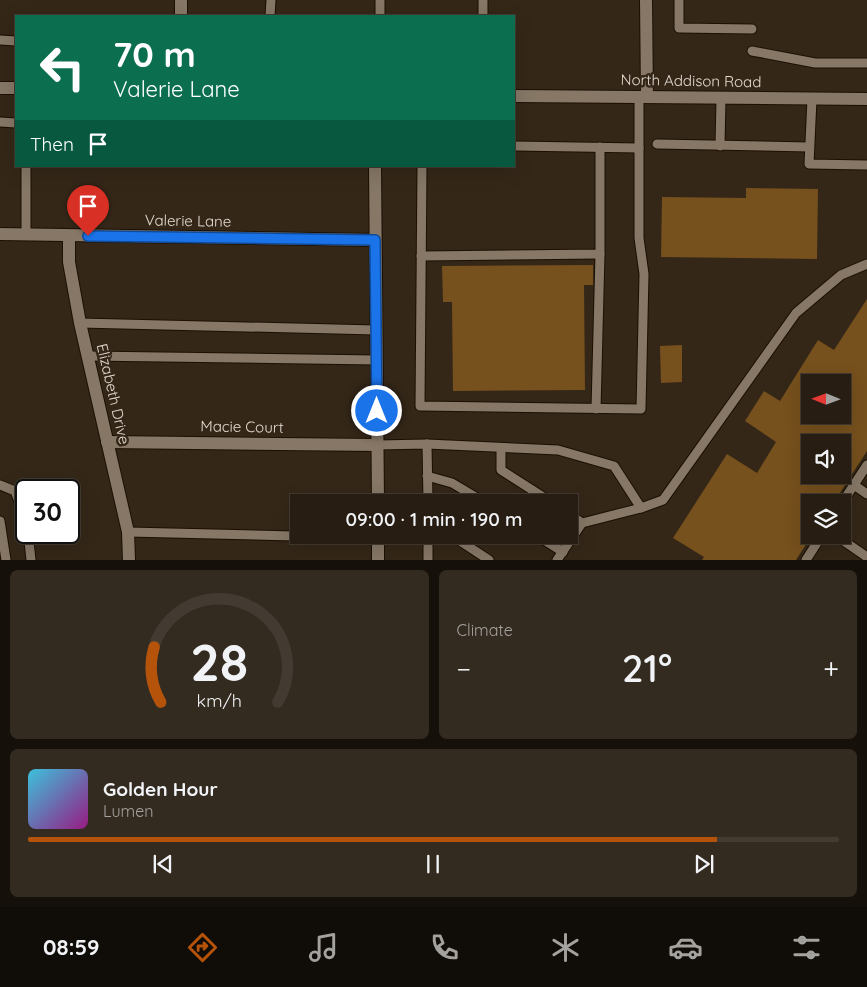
<!DOCTYPE html>
<html lang="en">
<head>
<meta charset="utf-8">
<style>
  :root { --surface:#271d12; --page:#332a20; --text:#f1f3f6; --muted:#a4a29f; --line:#433b32; --accent:#b45309 }
  body { margin:0; font-family:Quicksand,sans-serif; background:var(--page); color:var(--text); height:100vh; display:flex; flex-direction:column; font-size:19px; white-space:nowrap }
  * { box-sizing:border-box; margin:0 }
  p { font-size:16px; color:var(--muted) }
  .icon { flex:none; width:28px; height:28px; fill:none; stroke:currentColor; stroke-width:2; stroke-linecap:round; stroke-linejoin:round }
  .map { position:relative; height:560px; overflow:hidden }
  .drawer { display:flex; flex-direction:column; gap:10px; padding:10px; background:#15100a; flex:1 }
  .drawer>* { flex:none }
  .top-card { position:absolute; left:15px; top:15px; width:500px; height:152px; border-radius:0px; box-shadow:0 5px 20px #0002,0 0 0 1px var(--line); background:#0b6e4f; color:#fff; overflow:hidden }
  .needle { width:32px; rotate:271deg }
  .buttons { position:absolute; left:801px; top:374px; display:grid; gap:10px }
  .buttons a { display:grid; place-items:center; width:50px; height:50px; border-radius:0px; background:var(--surface); box-shadow:0 5px 20px #0002,0 0 0 1px var(--line); font-size:25px }
  .speed { position:absolute; left:15px; top:479px; display:flex; gap:10px; font-size:25px; font-weight:700; text-align:center }
  .speed>* { display:grid; place-content:center; width:65px; height:65px; border-radius:50%; background:var(--surface); box-shadow:0 5px 20px #0002,0 0 0 1px var(--line); line-height:1 }
  .speed .limit { border:2px solid #111; border-radius:8px; background:#fff; color:#111 }
  .pin { position:absolute; display:grid; place-items:center; width:42px; height:42px; color:#fff; margin:-51px -21px; border-radius:50% 50% 50% 0; rotate:-45deg; box-shadow:0 0 5px #0007 }
  .pin .icon { rotate:45deg }
  .me { position:absolute; width:55px; margin:-28px; rotate:0deg; stroke-linejoin:round; filter:drop-shadow(0 0 4px #0008) }
  .turn { display:flex; align-items:center; gap:18px; height:105px; padding:0 15px; font-size:22px }
  .turn .icon { width:65px; height:65px; stroke-width:2.5 }
  .turn b { display:block; font-size:35px; line-height:42px }
  .then { display:flex; align-items:center; height:48px; padding:0 15px; background:#0003; gap:10px; font-size:19px }
  .big { font-size:38px; font-weight:600; line-height:1.1 }
  .drawer .card { flex:1; display:flex; flex-direction:column; justify-content:center; gap:8px; min-width:0; padding:0 18px; border-radius:8px; background:var(--page) }
  .drawer .dial { align-items:center; gap:0 }
  .dial svg { height:130px; overflow:visible; fill:none; stroke:var(--line); stroke-width:7; stroke-linecap:round; text-anchor:middle }
  .dial text { fill:var(--text); stroke:none }
  .song { display:flex; align-items:center; gap:15px }
  .cover { width:60px; height:60px; border-radius:8px; background:linear-gradient(135deg,hsl(190 70% 55%),hsl(310 70% 35%)) }
  .played { height:5px; border-radius:2px; background:linear-gradient(90deg,var(--accent) 85%,var(--line) 85%) }
  .keys { display:flex; justify-content:space-around; direction:ltr }
  .heat { display:flex; justify-content:space-between; align-items:center; font-size:28px; direction:ltr }
  .drawer .tiles { flex:1; display:grid; gap:10px; grid-template-columns:1fr 1fr }
  .card:last-child { grid-column:span 2 }
  .trip { position:absolute; left:290px; top:494px; width:288px; height:50px; border-radius:0px; background:var(--surface); box-shadow:0 5px 20px #0002,0 0 0 1px var(--line); font-weight:600; line-height:50px; text-align:center }
  .tabs { display:flex; height:80px; justify-content:space-around; align-items:center; background:#100c07; color:var(--muted) }
  .tabs .icon { width:35px; height:35px }
  .tabs .current { color:var(--accent) }
  .tabs b { font-size:22px; color:var(--text) }
  .map>svg:first-child { display:block }
  .building { fill:#76501d; fill-rule:evenodd }
  .lines { fill:none; stroke-linecap:round; stroke-linejoin:round }
  .lane-casing { stroke:#1b1003; stroke-width:11 }
  .street-casing { stroke:#1b1003; stroke-width:14 }
  .secondary-casing { stroke:#1b1003; stroke-width:14 }
  .lane { stroke:#867766; stroke-width:9 }
  .street { stroke:#867766; stroke-width:12 }
  .secondary { stroke:#867766; stroke-width:12 }
  .route-casing { stroke:#114b97; stroke-width:12 }
  .route { stroke:#1a73e8; stroke-width:9 }
  .labels { text-anchor:middle; stroke-width:5; stroke-linejoin:round; paint-order:stroke }
  .street-label { font-size:15px; fill:#e3dad0; stroke:#342718 }
</style>
</head>
<body>
<div class="map">
<svg width="867" height="560" viewBox="0 0 867 560">
  <rect width="100%" height="100%" fill="#342718"/>
  <g class="building">
    <path d="M746,188L818,189L817,259L661,257L662,197L746,198Z"/>
    <path d="M593,265V285H584L585,390L453,391L452,302H443L442,266Z"/>
    <path d="M867,299V451L834,502H810V535H812L796,560H702L704,557L673,538L727,454L757,473L776,442L745,421L764,391L780,401L818,340L834,350ZM810,382H842V415H810ZM810,442H842V475H810Z"/>
    <path d="M682,345V382L661,383L660,346Z"/>
  </g>
  <g class="lines">
    <g class="lane-casing">
      <g id="lane">
        <path d="M679,0V28L752,29"/>
        <path d="M270,16L271,0"/>
        <path d="M380,16V0"/>
        <path d="M483,16V0"/>
        <path d="M0,40L16,41"/>
        <path d="M752,51L815,63H867"/>
        <path d="M812,99L809,164L867,165"/>
        <path d="M0,122L16,123"/>
        <path d="M657,144L809,147"/>
        <path d="M514,146L639,148"/>
        <path d="M720,146L721,98"/>
        <path d="M422,166L420,406L641,409L644,274L639,238V97"/>
        <path d="M26,234V166"/>
        <path d="M421,256L600,254V147"/>
        <path d="M80,323L376,330"/>
        <path d="M87,356L377,360"/>
        <path d="M596,409L600,254"/>
        <path d="M427,444L428,502"/>
        <path d="M377,445L427,444L558,450L614,466L641,508"/>
        <path d="M501,448V470L551,502"/>
        <path d="M427,476L452,483L484,502"/>
        <path d="M0,485L15,491L26,520"/>
        <path d="M854,485L867,494"/>
        <path d="M842,503L867,465"/>
        <path d="M569,514L582,523"/>
        <path d="M0,521L6,560"/>
        <path d="M28,532L31,560"/>
        <path d="M128,532L378,538"/>
        <path d="M428,535V560"/>
        <path d="M451,535L489,560"/>
        <path d="M536,535L563,552"/>
        <path d="M835,535L867,557"/>
        <path d="M557,560L582,523L641,508L663,500L796,313L841,275L867,264"/>
        <path d="M806,560L822,535"/>
      </g>
    </g>
    <g class="street-casing">
      <g id="street">
        <path d="M646,0L647,97"/>
        <path d="M181,16V0"/>
        <path d="M375,166L378,502"/>
        <path d="M0,234L375,240"/>
        <path d="M69,236V262L80,323L128,532L129,560"/>
        <path d="M107,442L377,445"/>
        <path d="M378,535V560"/>
      </g>
    </g>
    <g class="secondary-casing">
      <g id="secondary">
        <path d="M0,88H16"/>
        <path d="M514,96L867,99"/>
      </g>
    </g>
    <use href="#lane" class="lane"/>
    <use href="#street" class="street"/>
    <use href="#secondary" class="secondary"/>
  </g>
  <g class="lines">
    <g class="route-casing">
      <path id="route" d="M88,236L375,240L377,411"/>
    </g>
    <use href="#route" class="route"/>
  </g>
  <g class="labels">
    <g class="street-label">
      <text transform="translate(691 81) rotate(1)" y="5">North Addison Road</text>
      <text transform="translate(188 221) rotate(1)" y="5">Valerie Lane</text>
      <text transform="translate(113 394) rotate(77)" y="5">Elizabeth Drive</text>
      <text transform="translate(242 427) rotate(1)" y="5">Macie Court</text>
    </g>
  </g>
</svg>
<div class="buttons">
<a><svg class="needle" viewBox="-14 -14 28 28"><path d="M0-13l5 13h-10z" fill="#e53935"/><path d="M0 13l5-13h-10z" fill="#a4a29f"/></svg></a>
<a><svg class="icon" aria-label="sound" viewBox="0 0 24 24"><path d="M4 9h4l5-4v14l-5-4H4zM17 9q2 3 0 6"/></svg></a>
<a><svg class="icon" aria-label="layers" viewBox="0 0 24 24"><path d="M12 4l9 5-9 5-9-5zM3 14l9 5 9-5"/></svg></a>
</div>
<div class="speed"><div class="limit">30</div></div>
<div class="pin" style="left:88px;top:236px;background:#d93025"><svg class="icon" aria-label="arrive" viewBox="0 0 24 24"><path d="M6 21V4h12l-3 4 3 4H6"/></svg></div>
<svg class="me" style="left:377px;top:411px" viewBox="-20 -20 40 40"><circle r="17" fill="#1a73e8" stroke="#fff" stroke-width="3"/><path d="M0-11L8 9 0 5-8 9z" fill="#fff"/></svg>
<div class="trip">09:00 · 1 min · 190 m</div>
<div class="top-card">
<div class="turn"><svg class="icon" aria-label="left" viewBox="0 0 24 24"><path d="M17 20v-9H6M10 6l-5 5 5 5"/></svg><div><b>70 m</b>Valerie Lane</div></div>
<div class="then">Then<svg class="icon" aria-label="arrive" viewBox="0 0 24 24"><path d="M6 21V4h12l-3 4 3 4H6"/></svg></div>
</div>
</div>
<section class="drawer">
<div class="tiles">
<div class="card dial"><svg viewBox="0 0 100 80">
<path d="M14 69A42 42 0 1 1 86 69"/>
<path d="M14 69A42 42 0 0 1 10 35" stroke="#b45309"/>
<text x="50" y="56" font-size="32" font-weight="700">28</text>
<text x="50" y="72" font-size="11">km/h</text>
</svg></div>
<div class="card"><p>Climate</p>
<div class="heat"><a>−</a><b class="big">21°</b><a>+</a></div>
</div>
<div class="card">
<div class="song"><i class="cover"></i><div><b>Golden Hour</b><p>Lumen</p></div></div>
<div class="played"></div>
<div class="keys"><svg class="icon" aria-label="previous" viewBox="0 0 24 24"><path d="M18 5L8 12l10 7zM5 5v14"/></svg><svg class="icon" aria-label="pause" viewBox="0 0 24 24"><path d="M8 5v14M16 5v14"/></svg><svg class="icon" aria-label="next" viewBox="0 0 24 24"><path d="M6 5l10 7-10 7zM19 5v14"/></svg></div>
</div>
</div>
</section>
<nav class="tabs">
<b>08:59</b>
<svg class="icon current" aria-label="directions" viewBox="0 0 24 24"><path d="M12 3l9 9-9 9-9-9zM9 14v-3h6M13 9l2 2-2 2"/></svg>
<svg class="icon" aria-label="music" viewBox="0 0 24 24"><path d="M9 18V5l10-2v13"/><circle cx="6" cy="18" r="3"/><circle cx="16" cy="16" r="3"/></svg>
<svg class="icon" aria-label="phone" viewBox="0 0 24 24"><path d="M5 4h4l2 5-3 2q2 4 5 5l2-3 5 2v4C11 20 4 13 5 4z"/></svg>
<svg class="icon" aria-label="climate" viewBox="0 0 24 24"><path d="M12 3v18M4 7l16 10M4 17L20 7"/></svg>
<svg class="icon" aria-label="car" viewBox="0 0 24 24"><path d="M5 17H2v-5l4-1 3-4h7l3 4 3 1v5h-3M9 17h6M6 11h13"/><circle cx="7" cy="17" r="2"/><circle cx="17" cy="17" r="2"/></svg>
<svg class="icon" aria-label="filters" viewBox="0 0 24 24"><path d="M4 7h16M4 17h16"/><circle cx="9" cy="7" r="2"/><circle cx="15" cy="17" r="2"/></svg>
</nav>
</body>
</html>
